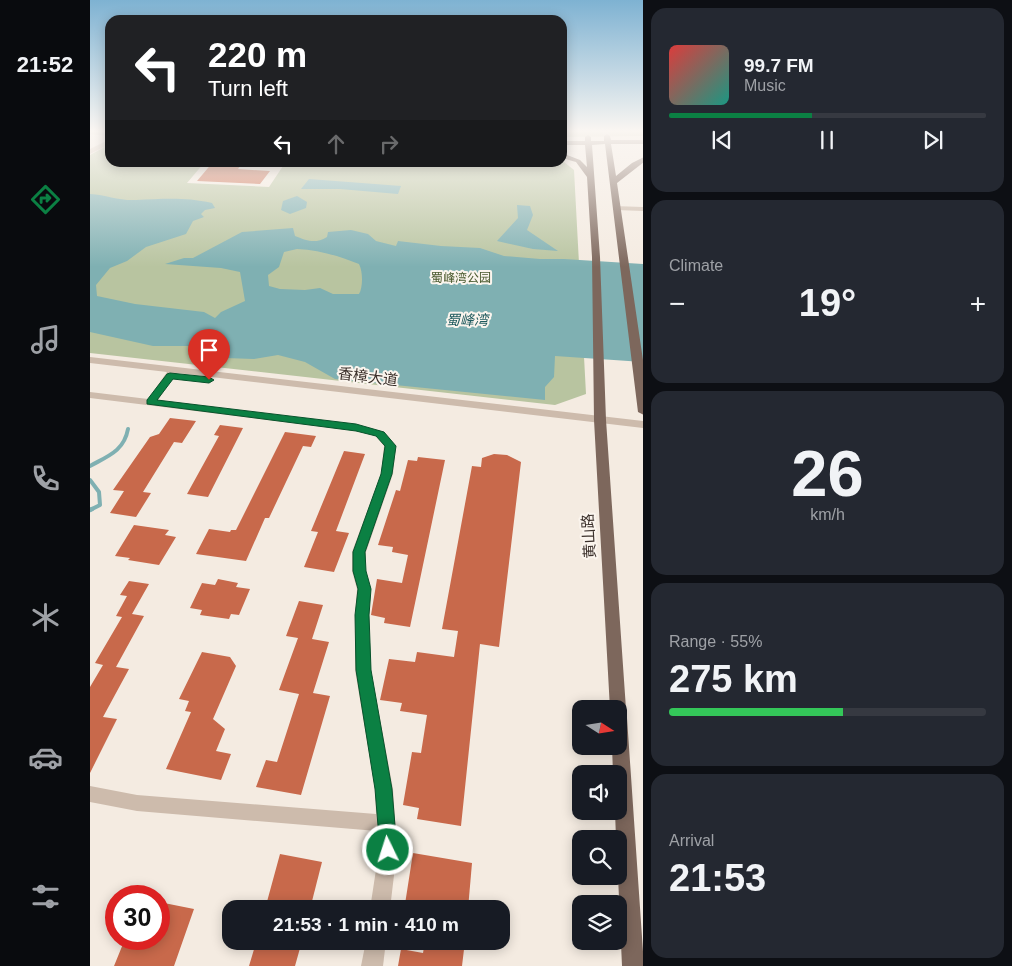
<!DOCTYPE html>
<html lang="en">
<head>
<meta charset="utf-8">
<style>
  :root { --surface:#171b24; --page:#242831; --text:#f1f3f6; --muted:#9ea1a6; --line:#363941; --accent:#0b8043 }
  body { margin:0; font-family:Arial,"Noto Sans SC",sans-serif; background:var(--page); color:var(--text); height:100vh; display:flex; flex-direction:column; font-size:19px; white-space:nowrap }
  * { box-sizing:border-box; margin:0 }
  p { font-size:16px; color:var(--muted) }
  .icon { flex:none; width:28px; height:28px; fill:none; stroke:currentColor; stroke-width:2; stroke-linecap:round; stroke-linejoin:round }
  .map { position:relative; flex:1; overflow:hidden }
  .sheet { display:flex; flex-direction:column; gap:8px; padding:8px; background:#0d0f14; width:369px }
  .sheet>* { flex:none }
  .hud { position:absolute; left:15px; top:15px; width:462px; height:152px; border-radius:15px; box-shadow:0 2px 12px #0003; background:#202124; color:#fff; overflow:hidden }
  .needle { width:32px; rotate:102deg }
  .buttons { position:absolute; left:482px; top:700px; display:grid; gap:10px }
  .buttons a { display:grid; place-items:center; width:55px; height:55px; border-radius:10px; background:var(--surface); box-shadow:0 2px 12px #0003; font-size:25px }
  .speed { position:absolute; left:15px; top:885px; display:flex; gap:10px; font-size:25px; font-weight:700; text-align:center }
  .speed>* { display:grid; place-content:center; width:65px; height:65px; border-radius:50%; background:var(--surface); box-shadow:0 2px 12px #0003; line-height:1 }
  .speed .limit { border:8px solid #d22; background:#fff; color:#111 }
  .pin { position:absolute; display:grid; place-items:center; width:42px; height:42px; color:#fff; margin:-51px -21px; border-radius:50% 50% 50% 0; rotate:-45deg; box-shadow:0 0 5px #0007 }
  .pin .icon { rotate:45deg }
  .me { position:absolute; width:55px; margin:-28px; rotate:356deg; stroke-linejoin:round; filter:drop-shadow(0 0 4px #0008) }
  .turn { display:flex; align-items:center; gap:18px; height:105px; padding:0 20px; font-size:22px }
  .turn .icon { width:65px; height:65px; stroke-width:2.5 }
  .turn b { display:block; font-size:35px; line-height:42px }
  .lanes { display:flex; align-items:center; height:48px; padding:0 20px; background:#0003; justify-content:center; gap:25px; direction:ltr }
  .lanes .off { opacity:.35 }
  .big { font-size:38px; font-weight:800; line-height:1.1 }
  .sheet .widget { flex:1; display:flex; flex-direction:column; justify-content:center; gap:8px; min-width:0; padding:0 18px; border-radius:15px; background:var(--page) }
  .sheet .dial { align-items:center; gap:0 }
  .dial b { font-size:65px; line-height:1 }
  .song { display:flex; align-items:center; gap:15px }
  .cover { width:60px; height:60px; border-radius:8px; background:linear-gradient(135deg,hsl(0 70% 55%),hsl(170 70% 35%)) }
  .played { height:5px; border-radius:2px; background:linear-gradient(90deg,var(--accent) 45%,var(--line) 45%) }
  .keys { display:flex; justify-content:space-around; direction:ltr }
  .heat { display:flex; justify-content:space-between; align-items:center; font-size:28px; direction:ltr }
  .charge { height:8px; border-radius:4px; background:linear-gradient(90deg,#34c759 55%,var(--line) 0) }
  .trip { position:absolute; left:132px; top:900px; width:288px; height:50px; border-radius:15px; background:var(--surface); box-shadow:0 2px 12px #0003; font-weight:800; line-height:50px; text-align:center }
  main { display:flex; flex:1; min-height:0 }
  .tabs { display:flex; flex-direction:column; width:90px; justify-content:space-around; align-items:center; background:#090b0e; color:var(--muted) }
  .tabs .icon { width:35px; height:35px }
  .tabs .active { color:var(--accent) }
  .tabs b { font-size:22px; color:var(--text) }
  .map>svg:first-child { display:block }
  .green { fill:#b8c4a0 }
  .water { fill:#7fb0b2; fill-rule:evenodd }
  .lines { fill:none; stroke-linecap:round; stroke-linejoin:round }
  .stream-far1 { stroke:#7fb0b2; stroke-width:4 }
  .stream { stroke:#7fb0b2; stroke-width:4.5 }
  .building { fill:#c8694b }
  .minor { fill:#cdbbac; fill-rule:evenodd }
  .major { fill:#7d675c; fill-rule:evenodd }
  .route { fill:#0b8043; stroke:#07532c }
  .labels { text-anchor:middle; stroke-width:4; stroke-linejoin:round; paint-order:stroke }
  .far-park-label { font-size:12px; fill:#4a5a2e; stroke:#fbf5ee }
  .far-water-label { font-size:14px; font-style:italic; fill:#1f5a5e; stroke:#fbf5ee }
  .street-label { font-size:15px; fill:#3b302b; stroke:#fbf5ee }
</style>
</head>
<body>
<main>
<nav class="tabs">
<b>21:52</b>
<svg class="icon active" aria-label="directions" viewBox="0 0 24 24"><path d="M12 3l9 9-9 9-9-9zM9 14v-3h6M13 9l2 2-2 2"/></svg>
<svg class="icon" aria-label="music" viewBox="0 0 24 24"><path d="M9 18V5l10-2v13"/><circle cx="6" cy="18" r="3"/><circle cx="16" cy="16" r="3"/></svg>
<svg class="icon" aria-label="phone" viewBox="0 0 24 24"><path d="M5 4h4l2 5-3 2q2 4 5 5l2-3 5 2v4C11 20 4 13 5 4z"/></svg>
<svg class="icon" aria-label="climate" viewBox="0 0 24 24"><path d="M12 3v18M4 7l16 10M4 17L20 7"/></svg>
<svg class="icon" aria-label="car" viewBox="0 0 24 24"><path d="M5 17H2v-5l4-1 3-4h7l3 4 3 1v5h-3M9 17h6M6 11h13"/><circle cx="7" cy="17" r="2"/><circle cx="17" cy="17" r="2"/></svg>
<svg class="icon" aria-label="filters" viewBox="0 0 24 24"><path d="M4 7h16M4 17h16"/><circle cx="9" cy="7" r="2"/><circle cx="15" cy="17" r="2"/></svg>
</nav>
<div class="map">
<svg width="554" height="966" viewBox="0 0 554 966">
  <rect width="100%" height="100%" fill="#f4ebe1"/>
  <g class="green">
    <path d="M472,131H553V136L473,137Z"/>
    <path d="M20,144V162L114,163L97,183L179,187L195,163L474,162L484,170L496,394L465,405L0,353V155Z"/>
  </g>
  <g class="water">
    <path d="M219,179L311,186L308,194L250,189H211Z"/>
    <path d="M0,194C16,195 30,201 46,200C74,199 94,197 122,203L125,208L115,210L111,214L114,217L103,221L96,234L56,247L37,261L20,268L6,285L7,296L45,304L114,312L125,318L131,312L155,301L150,272L131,268L75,264L94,258H103L152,232L203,228L205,236C218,241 225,244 237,237L238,232L261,230L278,234L286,241L306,246L308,241L351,246L390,248L414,256L450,259H474L553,264V362L465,356L464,377L455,387V400L245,379L215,362L188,355L164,359L135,358L120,346H63L0,332ZM207,249C229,250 249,256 269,264C273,272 273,287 269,294H243L230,288L215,290L190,289L179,286L178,275L189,267L194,252Z"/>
    <path d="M207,196L217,202L216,208L200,214L191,210L193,201Z"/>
    <path d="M427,205L440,206L443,215L437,230L468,251L443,249L407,241L428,218Z"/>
  </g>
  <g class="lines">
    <g class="stream-far1">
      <path d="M0,466C18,456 34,451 38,429"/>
      <path d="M0,480L9,492L10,505L0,510"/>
    </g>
    <path class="stream" d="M0,510L2,509"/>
  </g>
  <g class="building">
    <path d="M123,162H153L148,169L180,171L170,184L107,181Z"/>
    <path d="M80,418L106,421L92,443L84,442L53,492L61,493L46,517L20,513L34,491L23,490L60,437L69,434Z"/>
    <path d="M130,425L153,428L118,497L97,494L129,436L124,435Z"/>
    <path d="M195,432L226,436L221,447L213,446L179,518H175L156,561L106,554L119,529L140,532L141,530H146Z"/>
    <path d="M254,451L275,454L246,531L259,533L244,572L214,567L228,532L221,531Z"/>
    <path d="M404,454L417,455L431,462L409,647L390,644L371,826L327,819L329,808L313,805L322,752L331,753L337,715L310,711L312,703L290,700L299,659L325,662L327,652L364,657L368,631L352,629L382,466L391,467L392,458Z"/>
    <path d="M328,457L355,460L320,627L294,623L295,618L281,615L287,579L312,583L318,555L302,552L303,547L288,545L306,490L310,491L318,460L327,461Z"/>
    <path d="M44,525L79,530L75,535L86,537L69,565L38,560L40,558L25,556Z"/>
    <path d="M128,579L148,583L146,587L160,589L149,615L141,614L139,619L110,615L112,610L100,608L112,583L125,585Z"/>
    <path d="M39,581L59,584L42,614L54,616L26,667L39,669L13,717L27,719L0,773V687L13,665L5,663L32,617L26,616L37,596L30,595Z"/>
    <path d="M209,601L233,605L222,639L239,642L223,693L240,696L211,795L166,787L176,760L187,762L209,694L189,690L208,638L196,636Z"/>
    <path d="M112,652L140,657L146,666L123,719L135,729L126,751L141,754L131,780L76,769L101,712L95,711L99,701L89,699Z"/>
    <path d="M323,853L382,863L378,909H339L315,904Z"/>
    <path d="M190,854L232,862L220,909H175Z"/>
    <path d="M69,902L104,909L84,966H24L35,939H69Z"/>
    <path d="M175,941H212L205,966H159L165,946L173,948Z"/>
    <path d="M335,941H375L372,966H308L311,949L333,953Z"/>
  </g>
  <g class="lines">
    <g class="minor">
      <path d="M0,131L20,132V136L0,134Z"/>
      <path d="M512,131H518L520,136L515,137Z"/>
      <path d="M20,139V144L0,154V149Z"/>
      <path d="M177,162H184L180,166L178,165Z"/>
      <path d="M523,206L554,207V211L526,210H523Z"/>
      <path d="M0,357L554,421V428L87,373L68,400L266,425L294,432L306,446L303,474L276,552V571L281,589L279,615L281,670L303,789L307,850L300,909H280L289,850L287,831L47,811L0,802V786L47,795L286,814L285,789L265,670V615L267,589L262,571V552L291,474L294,446L286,436L266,431L0,398V392L58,399L77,372L0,363Z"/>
      <path d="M276,941H296L293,966H271Z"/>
    </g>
    <path class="major" d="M517,134L520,136L521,140H554V144H521L526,176L542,163L554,157V162L527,183L554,367V415L548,412L515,144L502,145L510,257L516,420L536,709L534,713L537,718L554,966H532L528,876L529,839H526L525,811H529V774H523L522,746H529V709H520L504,420L502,257L497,177L486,162L472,158V153L490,160L497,167L495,145H472V141H495V137L498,135L501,137V141H514V136Z"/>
  </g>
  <linearGradient id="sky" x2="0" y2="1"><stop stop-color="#7eb2d2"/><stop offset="0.49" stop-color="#faf6f2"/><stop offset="1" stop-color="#faf6f2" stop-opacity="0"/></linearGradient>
  <rect width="554" height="267" fill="url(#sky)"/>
  <path class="route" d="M80,373L119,377L124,380L119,383L83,379L67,400L266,424L294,432L306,446L302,474L275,552L276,571L281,589L279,615L281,670L302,789L307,850L305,855L298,858L292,855L290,850L285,789L266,670L265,615L268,589L263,571V552L291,474L295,446L286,436L266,431L57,404V400L77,374Z"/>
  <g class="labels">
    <g class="far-park-label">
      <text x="371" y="282">蜀峰湾公园</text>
    </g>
    <g class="far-water-label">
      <text x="377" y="325">蜀峰湾</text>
    </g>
    <g class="street-label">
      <text transform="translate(278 377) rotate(7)" y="5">香樟大道</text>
      <text transform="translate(499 536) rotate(-93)" y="5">黄山路</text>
    </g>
  </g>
</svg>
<div class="buttons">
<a><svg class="needle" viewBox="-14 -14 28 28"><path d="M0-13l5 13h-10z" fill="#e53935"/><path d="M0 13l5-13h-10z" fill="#9ea1a6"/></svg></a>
<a><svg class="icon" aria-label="sound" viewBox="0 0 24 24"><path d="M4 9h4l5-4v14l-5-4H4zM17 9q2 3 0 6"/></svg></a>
<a><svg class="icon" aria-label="search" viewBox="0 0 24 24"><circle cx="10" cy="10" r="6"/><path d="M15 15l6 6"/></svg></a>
<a><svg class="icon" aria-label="layers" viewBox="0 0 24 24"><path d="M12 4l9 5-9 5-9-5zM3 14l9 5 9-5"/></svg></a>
</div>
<div class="speed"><div class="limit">30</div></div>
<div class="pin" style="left:119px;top:380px;background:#d93025"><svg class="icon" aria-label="arrive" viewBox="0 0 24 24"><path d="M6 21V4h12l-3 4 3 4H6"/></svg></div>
<svg class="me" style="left:298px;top:850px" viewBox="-20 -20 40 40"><circle r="17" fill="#0b8043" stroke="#fff" stroke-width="3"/><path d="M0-11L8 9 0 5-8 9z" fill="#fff"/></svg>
<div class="trip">21:53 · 1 min · 410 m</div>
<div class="hud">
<div class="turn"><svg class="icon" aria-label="left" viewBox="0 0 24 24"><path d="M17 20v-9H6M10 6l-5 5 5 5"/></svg><div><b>220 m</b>Turn left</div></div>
<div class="lanes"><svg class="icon" aria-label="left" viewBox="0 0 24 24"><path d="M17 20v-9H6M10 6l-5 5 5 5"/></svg><svg class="icon off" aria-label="ahead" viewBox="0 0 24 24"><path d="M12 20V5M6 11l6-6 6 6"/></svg><svg class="icon off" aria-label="right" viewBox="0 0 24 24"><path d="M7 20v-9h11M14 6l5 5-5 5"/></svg></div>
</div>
</div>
<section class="sheet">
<div class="widget">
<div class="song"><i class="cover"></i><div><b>99.7 FM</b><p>Music</p></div></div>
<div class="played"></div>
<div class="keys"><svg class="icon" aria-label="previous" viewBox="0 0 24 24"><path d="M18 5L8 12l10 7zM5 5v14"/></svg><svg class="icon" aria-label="pause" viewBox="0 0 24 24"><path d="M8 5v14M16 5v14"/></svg><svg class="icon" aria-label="next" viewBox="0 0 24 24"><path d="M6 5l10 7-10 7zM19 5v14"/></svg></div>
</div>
<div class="widget"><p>Climate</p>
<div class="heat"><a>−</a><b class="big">19°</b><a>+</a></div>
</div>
<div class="widget dial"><b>26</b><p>km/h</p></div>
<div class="widget"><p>Range · 55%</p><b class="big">275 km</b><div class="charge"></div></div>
<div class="widget"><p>Arrival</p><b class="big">21:53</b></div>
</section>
</main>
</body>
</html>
